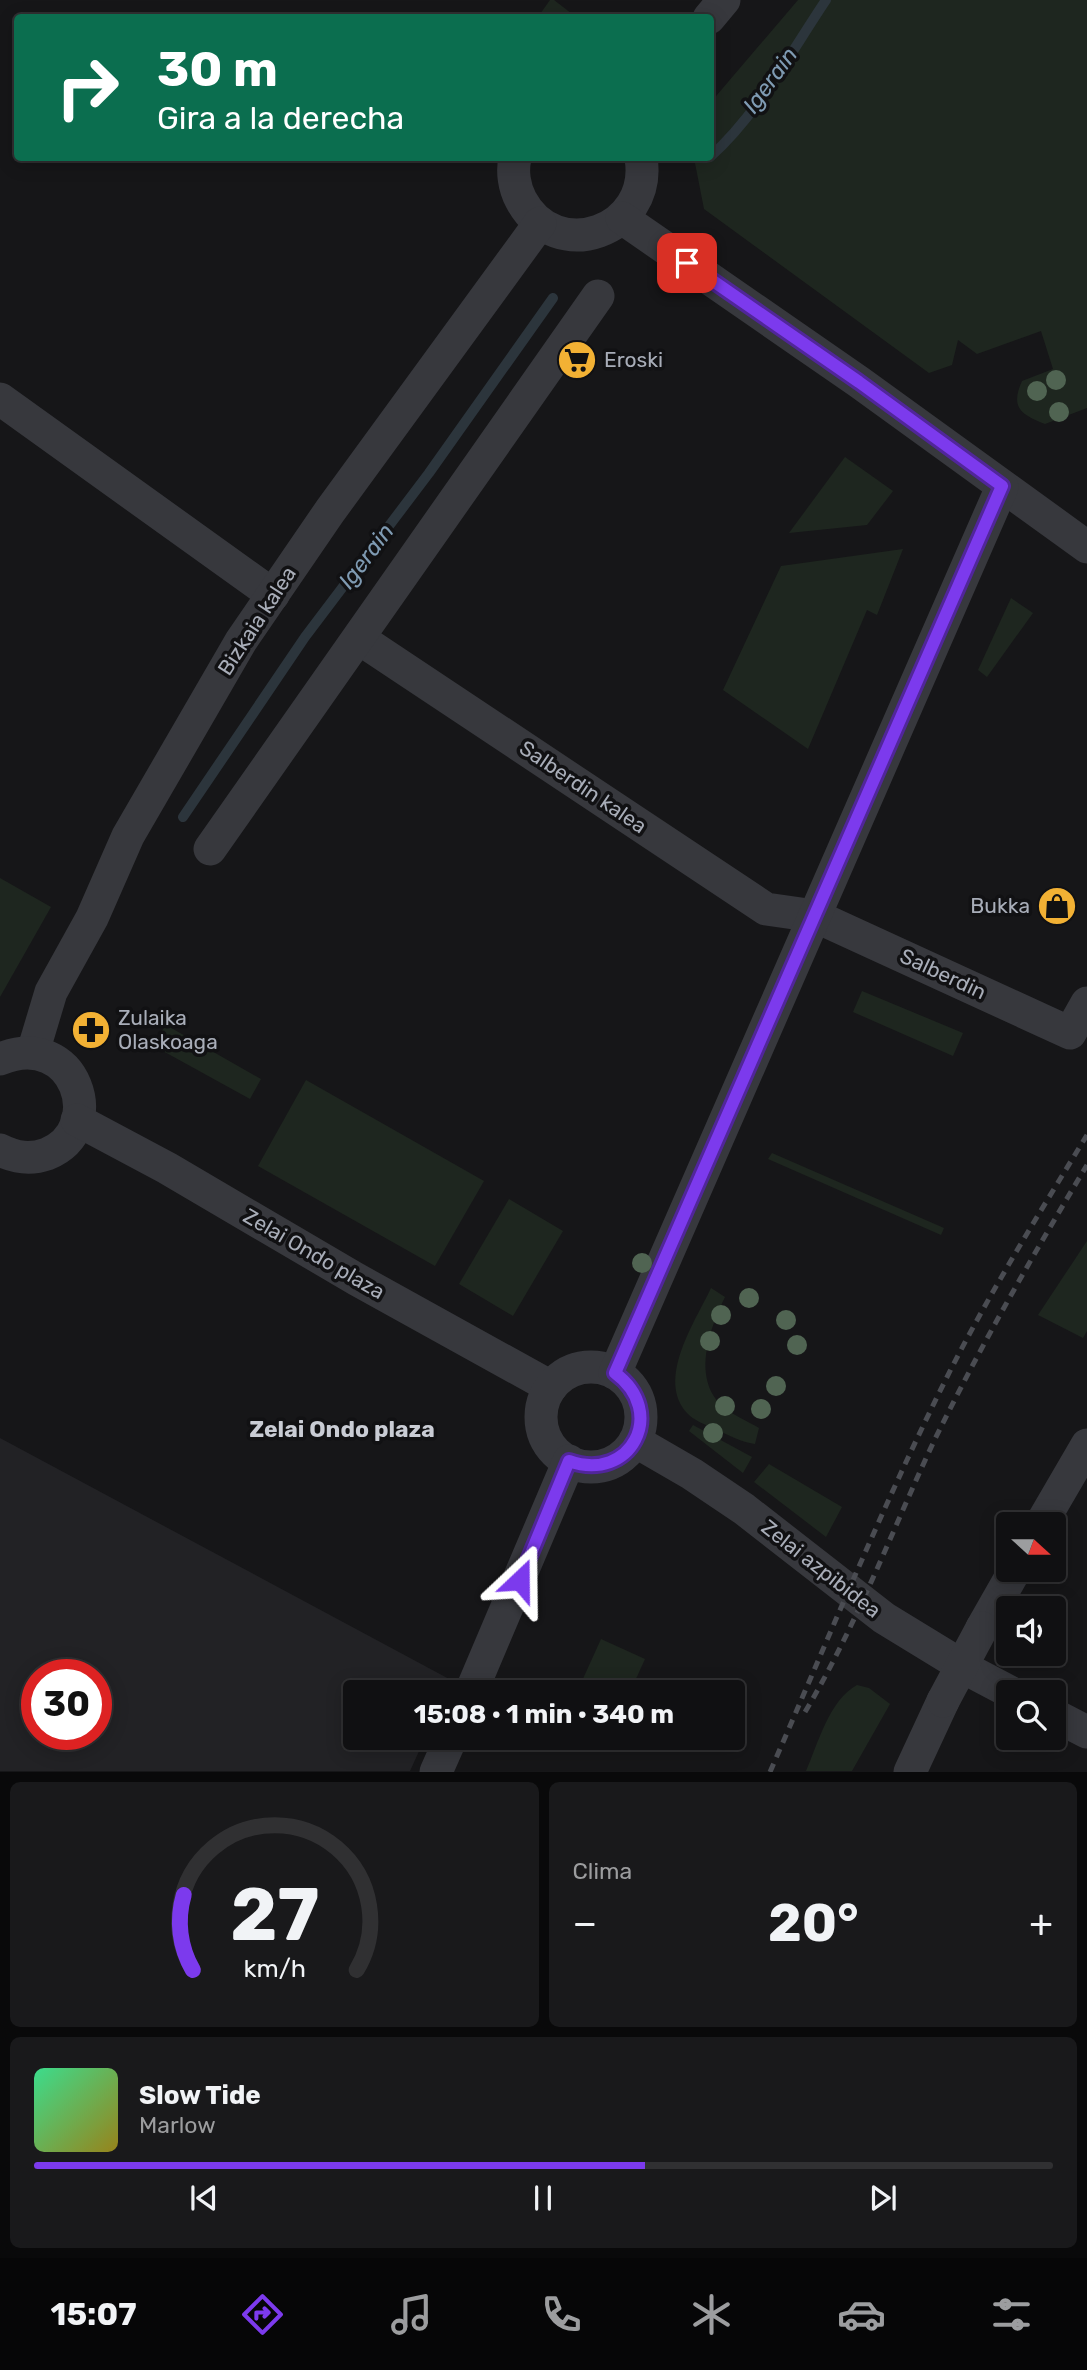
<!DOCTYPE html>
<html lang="es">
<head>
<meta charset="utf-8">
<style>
  :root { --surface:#101012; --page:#19191b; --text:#f1f3f6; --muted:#9c9d9f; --line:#303032; --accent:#7c3aed }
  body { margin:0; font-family:Rubik,sans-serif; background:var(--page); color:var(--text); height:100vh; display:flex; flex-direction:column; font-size:26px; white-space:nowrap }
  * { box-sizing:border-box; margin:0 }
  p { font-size:23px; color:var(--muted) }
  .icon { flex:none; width:38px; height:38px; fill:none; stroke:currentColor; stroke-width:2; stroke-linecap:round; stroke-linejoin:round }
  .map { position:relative; height:1772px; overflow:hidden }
  .side { display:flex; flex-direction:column; gap:10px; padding:10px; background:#09090a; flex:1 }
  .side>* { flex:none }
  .top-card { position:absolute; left:14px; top:14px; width:700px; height:147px; border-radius:7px; box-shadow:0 4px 18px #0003,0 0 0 2px var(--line); background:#0b6e4f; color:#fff; overflow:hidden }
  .needle { width:46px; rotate:111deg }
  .buttons { position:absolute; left:996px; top:1512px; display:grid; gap:14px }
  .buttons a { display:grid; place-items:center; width:70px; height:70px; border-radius:7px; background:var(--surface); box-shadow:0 4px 18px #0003,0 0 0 2px var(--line); font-size:35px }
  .speed { position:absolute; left:21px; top:1659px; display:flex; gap:14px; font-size:35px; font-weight:700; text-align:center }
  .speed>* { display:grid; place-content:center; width:91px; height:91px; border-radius:50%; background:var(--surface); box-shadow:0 4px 18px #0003,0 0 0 2px var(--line); line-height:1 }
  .speed .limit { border:10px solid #d22; background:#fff; color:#111 }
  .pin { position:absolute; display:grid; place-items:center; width:60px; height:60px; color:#fff; margin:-30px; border-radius:14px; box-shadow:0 4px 10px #0006 }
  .me { position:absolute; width:77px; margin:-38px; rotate:23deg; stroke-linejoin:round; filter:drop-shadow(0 0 5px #0008) }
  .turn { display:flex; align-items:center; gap:24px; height:147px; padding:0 28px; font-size:32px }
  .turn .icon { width:91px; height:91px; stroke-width:2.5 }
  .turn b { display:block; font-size:49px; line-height:60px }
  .big { font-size:52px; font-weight:700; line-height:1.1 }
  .side .widget { flex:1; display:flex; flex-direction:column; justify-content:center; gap:10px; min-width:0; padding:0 24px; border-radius:10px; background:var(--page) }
  .side .dial { align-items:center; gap:0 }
  .dial svg { height:182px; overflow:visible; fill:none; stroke:var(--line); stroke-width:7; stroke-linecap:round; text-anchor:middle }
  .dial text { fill:var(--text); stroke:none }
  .song { display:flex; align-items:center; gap:21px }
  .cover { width:84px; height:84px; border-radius:10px; background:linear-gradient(135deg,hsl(150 70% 55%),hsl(50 70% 35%)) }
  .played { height:7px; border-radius:4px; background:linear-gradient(90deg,var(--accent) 60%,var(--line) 60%) }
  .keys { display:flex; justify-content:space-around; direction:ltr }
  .heat { display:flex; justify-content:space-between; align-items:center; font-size:38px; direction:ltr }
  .side .tiles { flex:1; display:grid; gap:10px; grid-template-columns:1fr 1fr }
  .widget:last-child { grid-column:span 2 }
  .trip { position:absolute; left:343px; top:1680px; width:402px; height:70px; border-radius:7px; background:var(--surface); box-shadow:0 4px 18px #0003,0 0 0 2px var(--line); font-weight:700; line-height:70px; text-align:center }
  .tab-bar { display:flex; height:112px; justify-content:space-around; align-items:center; background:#060607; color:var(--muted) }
  .tab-bar .icon { width:49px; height:49px }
  .tab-bar .active { color:var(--accent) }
  .tab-bar b { font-size:32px; color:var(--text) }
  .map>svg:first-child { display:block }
  .built { fill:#222225; fill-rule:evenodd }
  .green { fill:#1e261f }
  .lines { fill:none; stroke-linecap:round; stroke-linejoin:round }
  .stream { stroke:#2c353c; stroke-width:10 }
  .street { stroke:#37383d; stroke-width:33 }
  .rail { stroke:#4a4c52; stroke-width:5; stroke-dasharray:9 7; stroke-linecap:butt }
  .street-bridge { stroke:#37383d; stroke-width:33 }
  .tree { fill:#506452 }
  .route-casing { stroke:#51269a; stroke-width:18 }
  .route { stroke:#7c3aed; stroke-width:12 }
  .labels { text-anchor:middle; stroke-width:7; stroke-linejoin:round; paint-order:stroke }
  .poi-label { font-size:21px; fill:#a8adb8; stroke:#111113; text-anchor:start }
  .street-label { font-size:21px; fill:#a8adb8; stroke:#111113 }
  .water-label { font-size:23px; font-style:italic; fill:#7f9bb3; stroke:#111113 }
  .neighbourhood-label { font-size:23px; font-weight:bold; fill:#c9ccd4; stroke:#111113 }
</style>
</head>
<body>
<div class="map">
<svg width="1087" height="1772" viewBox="0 0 1087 1772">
  <rect width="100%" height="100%" fill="#161618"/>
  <path class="built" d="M0,1438L451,1680L445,1692H355V1738H425L410,1771H0ZM37,1675H96V1734H37Z"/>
  <g class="green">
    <path d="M550,0H554L576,17H538Z"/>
    <path d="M798,0H1087V408L1045,424C1021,414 1010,408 1022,381L1053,369L1041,331L977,354L958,340L952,365L929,373L704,209L694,158H710L711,102Z"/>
    <path d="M845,457L893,491L867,525L789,533Z"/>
    <path d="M903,549L877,615L867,610L808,749L723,690L781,566Z"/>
    <path d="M1011,598L1033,613L987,677L978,670Z"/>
    <path d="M0,878L51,907L0,997Z"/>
    <path d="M862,991L963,1033L953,1056L853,1012Z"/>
    <path d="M166,1025L261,1079L250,1099L152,1045Z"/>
    <path d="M306,1080L484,1181L435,1266L258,1166Z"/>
    <path d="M772,1153L944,1228L941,1235L768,1159Z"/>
    <path d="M509,1199L563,1231L513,1316L459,1284Z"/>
    <path d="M1087,1241V1331L1083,1338L1038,1315Z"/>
    <path d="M711,1288L725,1297C710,1328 692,1376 721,1405C731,1414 747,1421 759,1428L755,1444C741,1442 728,1435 715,1429C706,1425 693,1420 687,1413C656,1379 695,1322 711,1288Z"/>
    <path d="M693,1425L752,1457L743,1473L689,1431Z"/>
    <path d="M769,1464L842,1507L826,1537L754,1482Z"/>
    <path d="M601,1639L645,1659L630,1692H577Z"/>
    <path d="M857,1685L869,1688L890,1704L852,1771H806C818,1744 829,1700 857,1685Z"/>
  </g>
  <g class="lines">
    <g class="stream">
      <path d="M710,157C757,115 791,52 826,0"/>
      <path d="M183,817L305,637L429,473L553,298"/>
    </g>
    <g class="street">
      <path d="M709,18L724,0"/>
      <path d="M515,158C512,171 514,187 521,200C556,266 653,231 641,158"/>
      <path d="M622,218L859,382L1087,547"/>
      <path d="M0,399L273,595"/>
      <path d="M360,639L766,909L815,916L1070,1033L1087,1003"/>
      <path d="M210,849L598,296"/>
      <path d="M33,1052L51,992L92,918L128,836L241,641L330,511L540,223"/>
      <path d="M0,1059C76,1028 109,1129 47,1154C30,1160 16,1158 0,1150"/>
      <path d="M77,1120L167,1168L356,1279L551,1387"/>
      <circle cx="591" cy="1417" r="50"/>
      <path d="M615,1373L1002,487"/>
      <path d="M635,1441L692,1474L744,1509L884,1618L974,1673L1010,1692"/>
      <path d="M1041,1524L1087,1445"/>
      <path d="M982,1628L1015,1570"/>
      <path d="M471,1692L569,1461"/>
      <path d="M1054,1715L1087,1732"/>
      <path d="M436,1772L451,1738"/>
      <path d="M910,1772L943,1701"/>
    </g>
    <g class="rail">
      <path d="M805,1712C857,1625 892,1530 935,1439C981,1345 1033,1255 1087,1165"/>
      <path d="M770,1772C829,1637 885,1500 951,1369C992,1289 1040,1212 1087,1135"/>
    </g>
    <path class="street-bridge" d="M943,1701L982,1628"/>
  </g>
  <g class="tree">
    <circle cx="1056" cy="380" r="10"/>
    <circle cx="1037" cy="391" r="10"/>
    <circle cx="1059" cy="412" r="10"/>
    <circle cx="642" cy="1263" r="10"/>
    <circle cx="749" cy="1298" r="10"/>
    <circle cx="721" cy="1315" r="10"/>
    <circle cx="786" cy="1320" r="10"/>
    <circle cx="710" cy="1341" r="10"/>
    <circle cx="797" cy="1345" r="10"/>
    <circle cx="776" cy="1386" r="10"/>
    <circle cx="725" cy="1406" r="10"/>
    <circle cx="761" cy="1409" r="10"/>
    <circle cx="713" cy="1433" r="10"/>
  </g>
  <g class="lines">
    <g class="route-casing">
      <path id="route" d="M520,1580L569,1461C631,1483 668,1412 615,1373L1002,486L859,382L687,263"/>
    </g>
    <use href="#route" class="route"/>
  </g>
  <defs>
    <g id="supermarket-disc" transform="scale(2.0125)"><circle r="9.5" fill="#f2b134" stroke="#111113"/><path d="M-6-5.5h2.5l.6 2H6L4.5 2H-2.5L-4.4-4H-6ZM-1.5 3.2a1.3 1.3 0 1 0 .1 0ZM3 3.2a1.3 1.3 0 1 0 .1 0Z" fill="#111"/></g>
    <g id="shop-disc" transform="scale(2.0125)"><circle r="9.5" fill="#f2b134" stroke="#111113"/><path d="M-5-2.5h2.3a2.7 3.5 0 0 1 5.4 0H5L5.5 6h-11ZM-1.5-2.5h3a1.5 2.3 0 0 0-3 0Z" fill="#111"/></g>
    <g id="pharmacy-disc" transform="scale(2.0125)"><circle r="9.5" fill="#f2b134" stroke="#111113"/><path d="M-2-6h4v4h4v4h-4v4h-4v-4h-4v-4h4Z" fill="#111"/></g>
  </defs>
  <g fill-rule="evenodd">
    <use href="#supermarket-disc" x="577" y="360"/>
    <use href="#shop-disc" x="1057" y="906"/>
    <use href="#pharmacy-disc" x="91" y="1030"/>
  </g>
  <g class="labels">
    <g class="poi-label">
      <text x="604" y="367">Eroski</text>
      <text x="1030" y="913" text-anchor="end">Bukka</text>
      <text x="118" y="1025">Zulaika<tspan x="118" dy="24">Olaskoaga</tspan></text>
    </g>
    <g class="street-label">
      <text transform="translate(257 621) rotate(-57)" y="7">Bizkaia kalea</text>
      <text transform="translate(583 787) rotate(34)" y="7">Salberdin kalea</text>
      <text transform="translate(943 974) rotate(25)" y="7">Salberdin</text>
      <text transform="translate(314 1254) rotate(30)" y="7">Zelai Ondo plaza</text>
      <text transform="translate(821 1569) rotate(38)" y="7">Zelai azpibidea</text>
    </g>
    <g class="water-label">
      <text transform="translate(770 80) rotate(-54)" y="8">Igerain</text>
      <text transform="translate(366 556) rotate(-53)" y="8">Igerain</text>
    </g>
    <g class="neighbourhood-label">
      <text x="342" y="1437">Zelai Ondo plaza</text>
    </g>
  </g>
</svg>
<div class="buttons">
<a><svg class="needle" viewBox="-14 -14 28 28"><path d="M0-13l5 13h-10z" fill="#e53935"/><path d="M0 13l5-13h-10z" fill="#9c9d9f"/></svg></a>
<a><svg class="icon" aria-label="sound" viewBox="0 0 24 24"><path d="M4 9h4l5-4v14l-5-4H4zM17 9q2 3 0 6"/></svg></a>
<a><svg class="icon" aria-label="search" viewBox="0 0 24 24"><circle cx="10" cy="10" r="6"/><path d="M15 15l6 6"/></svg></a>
</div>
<div class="speed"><div class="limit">30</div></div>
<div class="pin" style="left:687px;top:263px;background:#d93025"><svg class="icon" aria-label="arrive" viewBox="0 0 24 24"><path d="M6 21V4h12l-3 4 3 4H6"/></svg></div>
<svg class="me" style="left:520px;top:1580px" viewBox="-20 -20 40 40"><path d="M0-17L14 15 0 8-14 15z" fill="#7c3aed" stroke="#fff" stroke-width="4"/></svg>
<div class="trip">15:08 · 1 min · 340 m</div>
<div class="top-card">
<div class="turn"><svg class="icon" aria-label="right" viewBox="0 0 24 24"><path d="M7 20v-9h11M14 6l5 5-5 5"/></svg><div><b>30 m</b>Gira a la derecha</div></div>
</div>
</div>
<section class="side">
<div class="tiles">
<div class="widget dial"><svg viewBox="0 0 100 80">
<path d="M14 69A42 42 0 1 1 86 69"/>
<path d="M14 69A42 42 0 0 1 10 36" stroke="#7c3aed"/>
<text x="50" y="56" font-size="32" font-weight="700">27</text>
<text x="50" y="72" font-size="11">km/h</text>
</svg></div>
<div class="widget"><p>Clima</p>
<div class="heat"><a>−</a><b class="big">20°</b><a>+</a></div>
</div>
<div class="widget">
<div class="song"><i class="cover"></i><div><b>Slow Tide</b><p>Marlow</p></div></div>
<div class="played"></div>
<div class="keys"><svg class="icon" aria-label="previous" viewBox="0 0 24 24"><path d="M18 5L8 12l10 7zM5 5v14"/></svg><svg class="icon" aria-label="pause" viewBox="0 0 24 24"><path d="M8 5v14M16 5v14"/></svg><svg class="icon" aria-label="next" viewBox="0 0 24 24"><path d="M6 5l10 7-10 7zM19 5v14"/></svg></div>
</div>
</div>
</section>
<nav class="tab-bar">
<b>15:07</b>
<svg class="icon active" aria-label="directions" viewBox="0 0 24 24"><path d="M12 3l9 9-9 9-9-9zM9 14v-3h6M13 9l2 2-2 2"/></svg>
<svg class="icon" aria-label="music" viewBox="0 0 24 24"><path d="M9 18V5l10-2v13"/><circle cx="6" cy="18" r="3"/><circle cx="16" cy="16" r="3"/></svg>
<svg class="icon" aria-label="phone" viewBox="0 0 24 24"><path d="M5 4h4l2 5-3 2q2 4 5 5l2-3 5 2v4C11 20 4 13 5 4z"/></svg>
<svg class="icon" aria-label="climate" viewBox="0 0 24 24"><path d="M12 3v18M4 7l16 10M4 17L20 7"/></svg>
<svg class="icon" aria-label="car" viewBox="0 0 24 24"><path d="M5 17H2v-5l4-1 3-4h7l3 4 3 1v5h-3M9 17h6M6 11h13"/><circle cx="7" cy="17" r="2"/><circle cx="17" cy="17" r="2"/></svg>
<svg class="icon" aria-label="filters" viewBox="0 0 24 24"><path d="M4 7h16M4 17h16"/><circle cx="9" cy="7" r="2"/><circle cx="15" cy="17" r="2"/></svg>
</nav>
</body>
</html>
